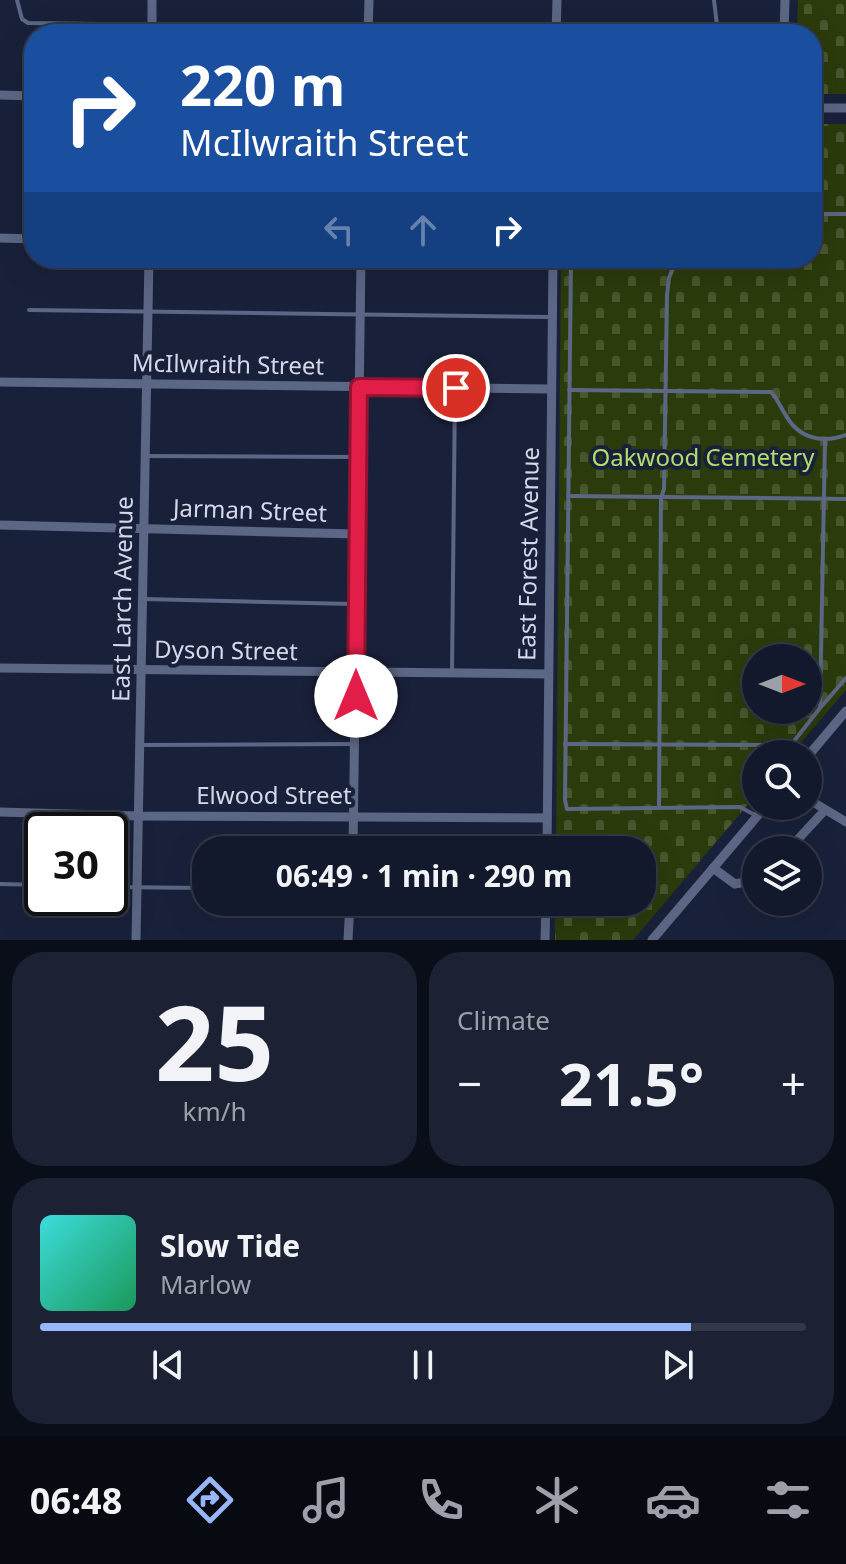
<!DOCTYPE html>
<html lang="en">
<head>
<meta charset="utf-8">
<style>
  :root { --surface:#13192c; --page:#1c2234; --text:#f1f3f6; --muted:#9da0a9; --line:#323848; --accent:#97b6fd }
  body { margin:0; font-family:"Noto Sans",sans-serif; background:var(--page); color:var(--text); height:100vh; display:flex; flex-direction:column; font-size:30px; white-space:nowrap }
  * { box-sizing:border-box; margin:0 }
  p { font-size:26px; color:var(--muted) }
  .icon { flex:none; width:44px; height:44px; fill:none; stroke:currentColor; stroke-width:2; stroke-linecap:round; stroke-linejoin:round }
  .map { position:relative; height:940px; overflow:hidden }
  .drawer { display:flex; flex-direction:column; gap:12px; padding:12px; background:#0a0e18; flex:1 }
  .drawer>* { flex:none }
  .hud { position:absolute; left:24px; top:24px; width:798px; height:244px; border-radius:32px; box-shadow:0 8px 32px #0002,0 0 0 2px var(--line); background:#1a4fa0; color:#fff; overflow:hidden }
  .needle { width:52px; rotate:90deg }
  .tools { position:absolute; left:742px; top:644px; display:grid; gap:16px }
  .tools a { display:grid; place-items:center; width:80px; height:80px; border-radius:50%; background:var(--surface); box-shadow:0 8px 32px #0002,0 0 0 2px var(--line); font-size:40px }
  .speed { position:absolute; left:24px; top:812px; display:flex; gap:16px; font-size:40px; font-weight:700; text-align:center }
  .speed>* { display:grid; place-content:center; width:104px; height:104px; border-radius:50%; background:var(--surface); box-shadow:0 8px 32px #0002,0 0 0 2px var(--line); line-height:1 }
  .speed .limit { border:4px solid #111; border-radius:12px; background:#fff; color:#111 }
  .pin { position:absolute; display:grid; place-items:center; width:68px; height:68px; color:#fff; margin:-34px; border:4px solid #fff; border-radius:50%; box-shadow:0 2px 8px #0007 }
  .me { position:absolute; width:88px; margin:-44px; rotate:0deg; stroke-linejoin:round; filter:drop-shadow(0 0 6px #0008) }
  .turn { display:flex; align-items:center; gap:28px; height:168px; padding:0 24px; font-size:36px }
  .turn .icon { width:104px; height:104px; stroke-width:2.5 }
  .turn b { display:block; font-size:56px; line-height:68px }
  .lanes { display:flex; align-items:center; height:76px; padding:0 24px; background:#0003; justify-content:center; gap:40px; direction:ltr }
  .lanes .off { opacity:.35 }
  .big { font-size:60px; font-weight:700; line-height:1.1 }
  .drawer .widget { flex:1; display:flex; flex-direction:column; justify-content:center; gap:12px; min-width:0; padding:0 28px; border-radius:32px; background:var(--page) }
  .drawer .dial { align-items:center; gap:0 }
  .dial b { font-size:104px; line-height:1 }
  .song { display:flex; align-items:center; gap:24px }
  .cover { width:96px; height:96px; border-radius:12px; background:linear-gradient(135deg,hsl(180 70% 55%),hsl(150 70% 35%)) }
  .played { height:8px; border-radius:4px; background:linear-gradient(90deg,var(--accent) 85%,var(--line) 85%) }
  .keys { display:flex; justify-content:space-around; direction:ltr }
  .heat { display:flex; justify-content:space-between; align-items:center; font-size:44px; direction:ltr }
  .drawer .tiles { flex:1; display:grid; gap:12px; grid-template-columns:1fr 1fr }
  .widget:last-child { grid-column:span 2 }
  .trip { position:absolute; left:192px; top:836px; width:464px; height:80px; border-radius:32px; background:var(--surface); box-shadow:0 8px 32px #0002,0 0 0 2px var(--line); font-weight:700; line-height:80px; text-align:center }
  .dock { display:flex; height:128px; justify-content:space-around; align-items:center; background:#080a12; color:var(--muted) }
  .dock .icon { width:56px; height:56px }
  .dock .selected { color:var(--accent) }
  .dock b { font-size:36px; color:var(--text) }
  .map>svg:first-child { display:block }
  .cemetery { fill:url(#cemetery-stones); fill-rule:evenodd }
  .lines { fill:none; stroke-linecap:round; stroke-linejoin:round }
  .service { stroke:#5c6785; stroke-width:4 }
  .minor { stroke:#5c6785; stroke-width:9 }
  .route-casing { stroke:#92132f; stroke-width:20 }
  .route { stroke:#e11d48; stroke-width:14 }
  .labels { text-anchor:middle; stroke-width:8; stroke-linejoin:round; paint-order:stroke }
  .street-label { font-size:24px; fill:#d3d9ea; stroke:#19213a }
  .park-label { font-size:24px; fill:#b2dd6c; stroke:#19213a }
</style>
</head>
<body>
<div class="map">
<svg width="846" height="940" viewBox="0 0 846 940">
  <defs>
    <pattern id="cemetery-stones" width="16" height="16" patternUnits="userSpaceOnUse" patternTransform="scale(2)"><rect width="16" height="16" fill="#2b3b0b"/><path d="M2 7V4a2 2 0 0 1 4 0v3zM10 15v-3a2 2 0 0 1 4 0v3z" fill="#49572f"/></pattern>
  </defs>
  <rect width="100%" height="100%" fill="#19213a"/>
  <g class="cemetery">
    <path d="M798,0H846V94H812V34H797Z"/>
    <path d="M812,124H846V690L791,754H756V795L633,940H555V902H642V850H556L561,258H812ZM756,658H808V710H756Z"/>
  </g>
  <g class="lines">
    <g class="service">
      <path d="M17,0L22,19L28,23L366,28"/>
      <path d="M714,0L718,34"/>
      <path d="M812,214H846"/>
      <path d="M571,258L565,800L567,809L740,807L755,815"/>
      <path d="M29,310L550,317"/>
      <path d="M569,390L771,392C777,398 780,406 785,414C798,438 821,444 846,435"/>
      <path d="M146,456L356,457"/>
      <path d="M568,496L846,499"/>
      <path d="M144,599L353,604"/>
      <path d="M452,672L455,389"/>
      <path d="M821,707L846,678"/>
      <path d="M565,744L791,745L820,708L825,440"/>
      <path d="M142,745L353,744"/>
      <path d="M659,807L661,498L664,489L667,295L669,278L677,258"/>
      <path d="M0,884L42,885"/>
      <path d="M110,887L206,888"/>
    </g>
    <g class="minor">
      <path d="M152,34V0"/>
      <path d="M368,34L369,0"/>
      <path d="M556,34L557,0"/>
      <path d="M784,34L785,0"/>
      <path d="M0,95L34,96"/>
      <path d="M812,108H846"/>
      <path d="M0,238L34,239"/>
      <path d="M0,382L551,389"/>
      <path d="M0,525L356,534"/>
      <path d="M0,668L548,674"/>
      <path d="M808,756L846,711"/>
      <path d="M808,799L846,822"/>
      <path d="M0,812L138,816L547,818"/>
      <path d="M353,850L361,258"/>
      <path d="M547,850L553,258"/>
      <path d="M788,850L825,810"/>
      <path d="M713,868L735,884L756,880"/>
      <path d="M136,940L149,258"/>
      <path d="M348,940L350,902"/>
      <path d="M545,940L546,902"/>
      <path d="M652,940L766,806"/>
    </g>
  </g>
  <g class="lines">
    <g class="route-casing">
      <path id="route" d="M356,696L359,387L456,388"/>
    </g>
    <use href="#route" class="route"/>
  </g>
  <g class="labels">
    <g class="street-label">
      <text transform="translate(228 365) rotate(1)" y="8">McIlwraith Street</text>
      <text transform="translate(250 511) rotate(2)" y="8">Jarman Street</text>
      <text transform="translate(529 554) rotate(-89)" y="8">East Forest Avenue</text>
      <text transform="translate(123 599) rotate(-89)" y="8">East Larch Avenue</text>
      <text transform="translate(226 651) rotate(1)" y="8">Dyson Street</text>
      <text x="274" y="804">Elwood Street</text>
    </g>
    <g class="park-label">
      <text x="703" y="466">Oakwood Cemetery</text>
    </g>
  </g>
</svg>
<div class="tools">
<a><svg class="needle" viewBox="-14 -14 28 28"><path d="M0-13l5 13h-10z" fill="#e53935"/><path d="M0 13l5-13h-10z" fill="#9da0a9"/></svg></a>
<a><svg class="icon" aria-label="search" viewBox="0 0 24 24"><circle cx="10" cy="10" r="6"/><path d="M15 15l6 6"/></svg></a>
<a><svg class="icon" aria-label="layers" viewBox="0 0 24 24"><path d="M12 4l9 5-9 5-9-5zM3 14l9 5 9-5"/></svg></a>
</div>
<div class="speed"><div class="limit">30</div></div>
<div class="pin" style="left:456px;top:388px;background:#d93025"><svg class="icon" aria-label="arrive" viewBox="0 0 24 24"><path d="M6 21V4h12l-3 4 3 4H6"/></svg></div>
<svg class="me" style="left:356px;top:696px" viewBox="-20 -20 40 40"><circle r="19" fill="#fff"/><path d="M0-13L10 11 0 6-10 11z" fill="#e11d48"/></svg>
<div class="trip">06:49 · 1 min · 290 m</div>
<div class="hud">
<div class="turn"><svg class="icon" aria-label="right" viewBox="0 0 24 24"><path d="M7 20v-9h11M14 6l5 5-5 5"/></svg><div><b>220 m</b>McIlwraith Street</div></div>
<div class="lanes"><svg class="icon off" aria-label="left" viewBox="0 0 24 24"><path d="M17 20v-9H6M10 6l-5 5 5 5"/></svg><svg class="icon off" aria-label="ahead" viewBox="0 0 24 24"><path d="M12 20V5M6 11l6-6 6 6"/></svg><svg class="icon" aria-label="right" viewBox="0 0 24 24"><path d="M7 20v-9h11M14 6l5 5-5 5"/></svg></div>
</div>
</div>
<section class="drawer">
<div class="tiles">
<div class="widget dial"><b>25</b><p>km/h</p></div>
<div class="widget"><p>Climate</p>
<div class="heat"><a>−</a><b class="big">21.5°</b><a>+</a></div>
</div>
<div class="widget">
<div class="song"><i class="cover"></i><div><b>Slow Tide</b><p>Marlow</p></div></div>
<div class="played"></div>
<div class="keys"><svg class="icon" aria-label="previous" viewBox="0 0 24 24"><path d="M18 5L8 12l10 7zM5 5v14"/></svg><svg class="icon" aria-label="pause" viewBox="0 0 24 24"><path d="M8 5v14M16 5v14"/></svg><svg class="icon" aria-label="next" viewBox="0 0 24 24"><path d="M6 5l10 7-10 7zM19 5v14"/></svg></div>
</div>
</div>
</section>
<nav class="dock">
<b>06:48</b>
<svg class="icon selected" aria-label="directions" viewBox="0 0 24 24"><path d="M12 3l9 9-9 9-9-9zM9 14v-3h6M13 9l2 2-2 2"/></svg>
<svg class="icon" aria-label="music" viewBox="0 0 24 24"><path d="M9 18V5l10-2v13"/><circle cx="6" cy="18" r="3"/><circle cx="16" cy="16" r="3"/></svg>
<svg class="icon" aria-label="phone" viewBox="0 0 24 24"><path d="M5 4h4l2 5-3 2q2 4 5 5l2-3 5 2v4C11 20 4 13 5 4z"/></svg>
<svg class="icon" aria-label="climate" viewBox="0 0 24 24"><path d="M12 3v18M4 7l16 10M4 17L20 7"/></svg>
<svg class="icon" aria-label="car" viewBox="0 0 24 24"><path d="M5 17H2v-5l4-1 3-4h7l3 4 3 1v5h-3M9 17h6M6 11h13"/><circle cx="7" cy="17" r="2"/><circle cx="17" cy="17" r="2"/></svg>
<svg class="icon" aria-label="filters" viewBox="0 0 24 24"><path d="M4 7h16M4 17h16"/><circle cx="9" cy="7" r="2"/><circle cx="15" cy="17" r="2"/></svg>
</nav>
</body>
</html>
